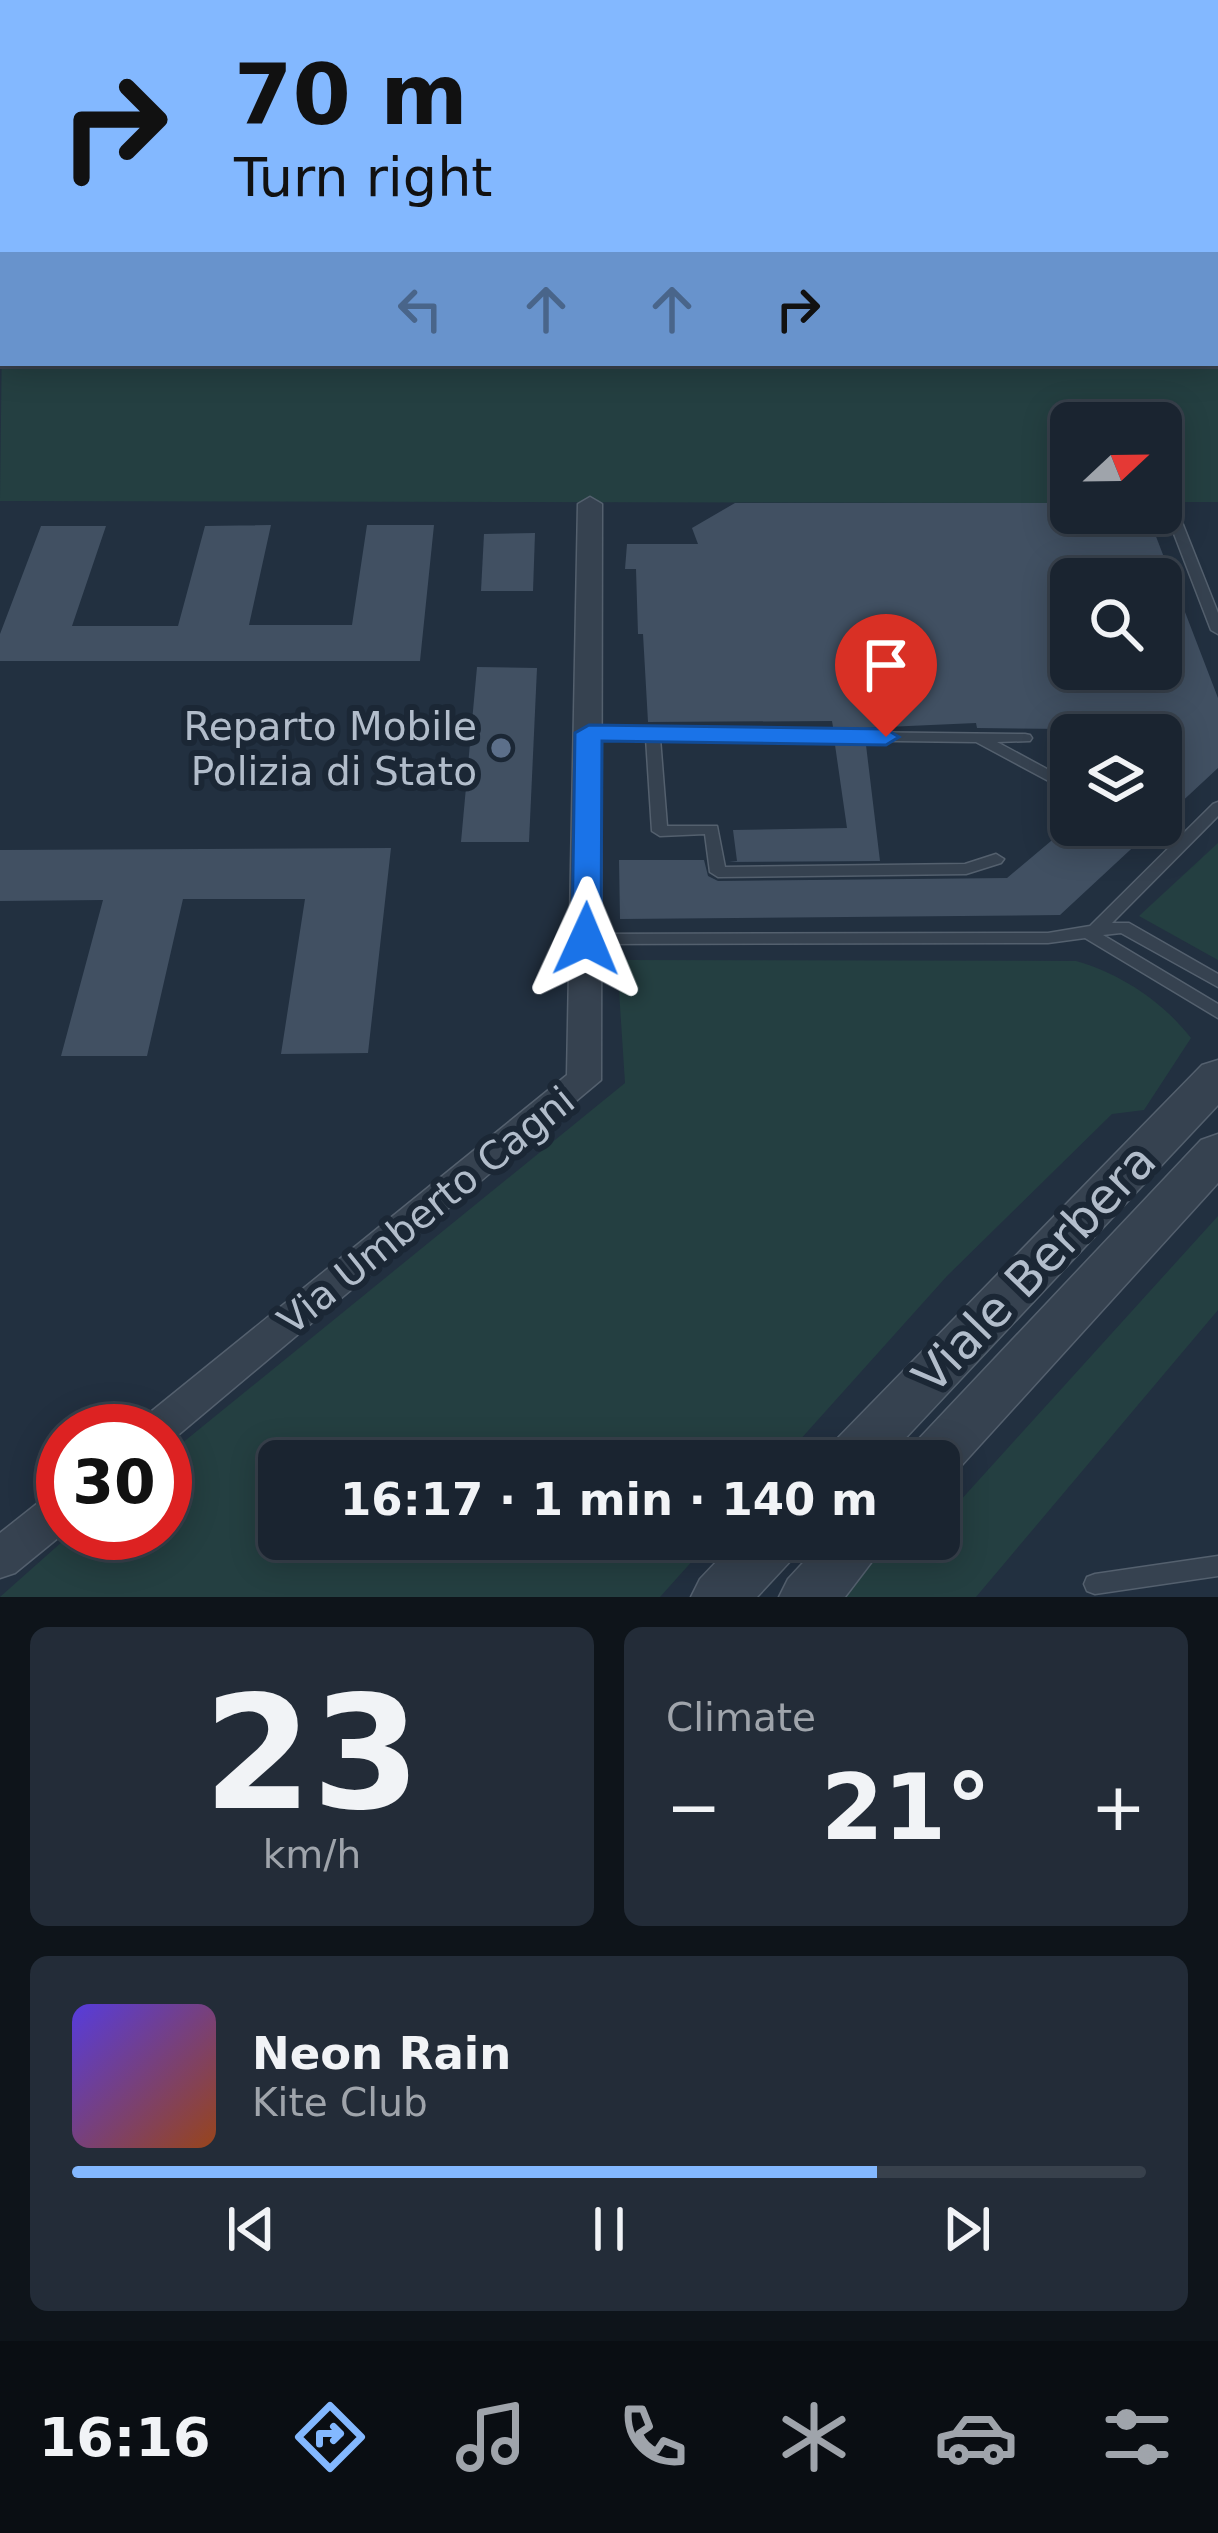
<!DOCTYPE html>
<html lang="en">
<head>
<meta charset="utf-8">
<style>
  :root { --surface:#1a2430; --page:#232c38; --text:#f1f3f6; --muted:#9fa4ab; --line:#38414c; --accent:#83b8ff }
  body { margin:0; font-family:"DejaVu Sans",sans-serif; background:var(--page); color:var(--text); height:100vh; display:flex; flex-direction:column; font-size:45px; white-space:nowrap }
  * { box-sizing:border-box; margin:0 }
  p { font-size:39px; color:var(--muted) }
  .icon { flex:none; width:66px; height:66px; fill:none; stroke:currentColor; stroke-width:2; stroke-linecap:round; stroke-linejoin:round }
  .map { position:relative; height:1597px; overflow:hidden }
  .sheet { display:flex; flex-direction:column; gap:30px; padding:30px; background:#0e141a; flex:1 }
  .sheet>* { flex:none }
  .top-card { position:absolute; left:0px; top:0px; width:1218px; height:366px; box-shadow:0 6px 30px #0003,0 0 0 3px var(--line); background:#83b8ff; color:#111; overflow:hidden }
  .needle { width:78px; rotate:68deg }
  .tools { position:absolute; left:1050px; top:402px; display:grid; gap:24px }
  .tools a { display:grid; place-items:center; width:132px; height:132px; border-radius:18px; background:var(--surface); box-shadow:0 6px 30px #0003,0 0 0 3px var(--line); font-size:60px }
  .speed { position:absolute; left:36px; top:1404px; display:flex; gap:24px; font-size:60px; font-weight:700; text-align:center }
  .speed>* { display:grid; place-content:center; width:156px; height:156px; border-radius:50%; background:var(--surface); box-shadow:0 6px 30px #0003,0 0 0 3px var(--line); line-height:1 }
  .speed .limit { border:18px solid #d22; background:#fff; color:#111 }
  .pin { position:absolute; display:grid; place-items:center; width:102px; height:102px; color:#fff; margin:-123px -51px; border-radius:50% 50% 50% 0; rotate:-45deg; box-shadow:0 0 12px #0007 }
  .pin .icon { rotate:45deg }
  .me { position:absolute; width:132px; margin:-66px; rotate:1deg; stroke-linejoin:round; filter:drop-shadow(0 0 9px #0008) }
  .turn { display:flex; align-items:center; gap:42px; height:252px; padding:0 36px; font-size:54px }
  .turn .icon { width:156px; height:156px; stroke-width:2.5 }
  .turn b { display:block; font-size:84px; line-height:102px }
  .lanes { display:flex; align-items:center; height:114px; padding:0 36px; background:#0003; justify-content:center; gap:60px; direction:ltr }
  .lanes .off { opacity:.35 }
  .big { font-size:90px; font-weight:700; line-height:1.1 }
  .sheet .card { flex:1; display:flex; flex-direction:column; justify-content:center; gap:18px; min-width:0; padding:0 42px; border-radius:18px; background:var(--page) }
  .sheet .dial { align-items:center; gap:0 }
  .dial b { font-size:156px; line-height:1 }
  .song { display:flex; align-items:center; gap:36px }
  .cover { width:144px; height:144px; border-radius:18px; background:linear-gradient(135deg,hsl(250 70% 55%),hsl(20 70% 35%)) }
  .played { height:12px; border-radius:6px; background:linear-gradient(90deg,var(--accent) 75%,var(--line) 75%) }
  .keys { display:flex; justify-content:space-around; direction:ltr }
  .heat { display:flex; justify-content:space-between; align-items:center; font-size:66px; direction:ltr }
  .sheet .tiles { flex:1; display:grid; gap:30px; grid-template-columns:1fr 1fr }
  .card:last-child { grid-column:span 2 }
  .trip { position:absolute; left:258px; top:1440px; width:702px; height:120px; border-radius:18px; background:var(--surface); box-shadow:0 6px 30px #0003,0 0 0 3px var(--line); font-weight:700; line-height:120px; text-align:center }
  .menu { display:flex; height:192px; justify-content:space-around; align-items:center; background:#0a0e13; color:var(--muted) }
  .menu .icon { width:84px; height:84px }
  .menu .current { color:var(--accent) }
  .menu b { font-size:54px; color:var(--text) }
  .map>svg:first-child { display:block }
  .green { fill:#243f41 }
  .building { fill:#415062; fill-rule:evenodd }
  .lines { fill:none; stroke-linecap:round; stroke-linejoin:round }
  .service-casing { stroke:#54606e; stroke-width:3 }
  .minor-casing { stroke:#54606e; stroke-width:3 }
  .tertiary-casing { stroke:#54606e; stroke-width:3 }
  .service { fill:#364250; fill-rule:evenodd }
  .minor { fill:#364250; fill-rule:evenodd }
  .tertiary { fill:#364250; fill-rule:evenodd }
  .route { fill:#1a73e8; stroke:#114b97; stroke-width:3 }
  .service-dot { fill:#5c6f8a; stroke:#1b2735; stroke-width:4.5 }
  .labels { text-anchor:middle; stroke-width:12; stroke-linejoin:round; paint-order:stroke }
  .poi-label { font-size:39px; fill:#b2bdcb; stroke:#1b2735; text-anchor:end }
  .street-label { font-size:39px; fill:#b2bdcb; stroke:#1b2735 }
  .near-street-label { font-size:48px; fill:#b2bdcb; stroke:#1b2735 }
</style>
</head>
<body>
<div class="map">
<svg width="1218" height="1597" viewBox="0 0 1218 1597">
  <rect width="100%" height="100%" fill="#223040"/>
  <g class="green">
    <path d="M1218,76V502H1161V423H1071V503L0,501L3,248V363H1215Z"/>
    <path d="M1218,843V960L1139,916Z"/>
    <path d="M617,960L1076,961C1121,974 1162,1001 1191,1038L1144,1110L1112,1114L947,1276L781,1461H279V1539H712L660,1597H0L72,1533H165V1457L625,1083Z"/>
    <path d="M1218,1216V1310L976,1597H839L880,1539H939V1524Z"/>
  </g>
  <g class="building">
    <path d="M735,503H1071V513H1147L1218,698V768L1161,821V735H1069L1067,729L977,728L976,723L864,728L833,727L832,721L648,722L643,634H638L636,569H625L627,544H698L692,528ZM1071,579H1161V669H1071Z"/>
    <path d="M271,525L249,625H352L367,525H434L420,661H0V634L41,526H106L72,626H178L205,526Z"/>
    <path d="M535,533L533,591H481L484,534Z"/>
    <path d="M477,667L537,668L529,842H461Z"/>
    <path d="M835,745H866L880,861L729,862L737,861L733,830L847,828Z"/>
    <path d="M1070,825H1157L1060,915L620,919L619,860H704L708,876L718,881L1007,878Z"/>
    <path d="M391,848L368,1053L281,1054L305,899H183L147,1056H61L103,900L0,901V850Z"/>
  </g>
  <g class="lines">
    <g class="service-casing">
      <g id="service">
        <path d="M471,0H482L486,3H475Z"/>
        <path d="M664,0H677L671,3H658Z"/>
        <path d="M957,0H969L963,3H951Z"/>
        <path d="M1115,0H1127L1121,3H1109Z"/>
        <path d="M1204,0H1218V5L1205,2Z"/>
        <path d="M1218,68V74L1215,75V69Z"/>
        <path d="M1166,493L1172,497L1218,613V634L1211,630L1161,500L1162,494Z"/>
        <path d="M589,729L1025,734L1030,735L1032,738L1030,741L997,742L1071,782V793L976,742L660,738L667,826H717L725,867L965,864L996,854L1004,859L1001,863L966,874L718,877L710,872L705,834L660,836L652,831L646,738L584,736L582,733L584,730Z"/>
        <path d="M1218,802V816L1112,923H1129L1218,974V987L1121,933L1103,935L1218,1004V1018L1085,938L1048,943L586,944L578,939L586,934L1048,933L1090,926L1213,804Z"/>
        <path d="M1218,1556V1576L1095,1594L1087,1591L1084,1584L1087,1577L1095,1574Z"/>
      </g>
    </g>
    <g class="minor-casing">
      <g id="minor">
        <path d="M237,0H256L258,3H239Z"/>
        <path d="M366,0H391L364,3Z"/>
        <path d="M0,88H3L0,99Z"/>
        <path d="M3,221V233L0,234V222Z"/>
        <path d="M590,497L602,504L601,1080L165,1446V1431H136L142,1419L567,1075L578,504Z"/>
        <path d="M63,1489L64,1533L15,1573L0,1578V1533L48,1495Z"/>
      </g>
    </g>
    <g class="tertiary-casing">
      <g id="tertiary">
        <path d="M1218,1060V1105L884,1461H823L831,1445L1202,1065Z"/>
        <path d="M1218,1134V1183L951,1477L939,1482V1461H905L913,1445L1201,1140Z"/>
        <path d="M738,1539H803L795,1556L757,1597H691L700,1579Z"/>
        <path d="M825,1539H889L845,1597H779L788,1579Z"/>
      </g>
    </g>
    <use href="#service" class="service"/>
    <use href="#minor" class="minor"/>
    <use href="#tertiary" class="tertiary"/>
  </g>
  <path class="route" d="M589,725L886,729L899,737L886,745L602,741L601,939L586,949L572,939L575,733Z"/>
  <circle class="service-dot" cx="501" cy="748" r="12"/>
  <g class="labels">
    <g class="poi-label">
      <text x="477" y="740">Reparto Mobile<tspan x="477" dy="45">Polizia di Stato</tspan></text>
    </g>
    <g class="street-label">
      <text transform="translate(426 1210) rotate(-39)" y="14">Via Umberto Cagni</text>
    </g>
    <g class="near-street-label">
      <text transform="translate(1034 1268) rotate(-46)" y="17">Viale Berbera</text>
    </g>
  </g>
</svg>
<div class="tools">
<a><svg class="needle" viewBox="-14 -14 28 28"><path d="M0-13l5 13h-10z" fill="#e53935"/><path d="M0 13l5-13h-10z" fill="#9fa4ab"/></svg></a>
<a><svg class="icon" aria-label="search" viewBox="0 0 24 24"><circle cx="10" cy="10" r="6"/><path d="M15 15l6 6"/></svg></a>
<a><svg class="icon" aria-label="layers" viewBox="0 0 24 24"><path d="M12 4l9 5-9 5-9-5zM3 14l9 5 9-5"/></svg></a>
</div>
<div class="speed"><div class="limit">30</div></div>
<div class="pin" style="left:886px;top:737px;background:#d93025"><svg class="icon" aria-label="arrive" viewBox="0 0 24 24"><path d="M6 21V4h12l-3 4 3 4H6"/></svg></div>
<svg class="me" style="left:586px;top:939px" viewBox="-20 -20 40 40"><path d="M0-17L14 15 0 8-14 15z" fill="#1a73e8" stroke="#fff" stroke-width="4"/></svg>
<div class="trip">16:17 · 1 min · 140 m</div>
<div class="top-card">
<div class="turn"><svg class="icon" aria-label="right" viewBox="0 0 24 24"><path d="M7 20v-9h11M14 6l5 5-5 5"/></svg><div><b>70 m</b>Turn right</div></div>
<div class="lanes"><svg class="icon off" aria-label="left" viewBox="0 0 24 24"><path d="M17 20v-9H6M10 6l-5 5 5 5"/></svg><svg class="icon off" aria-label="ahead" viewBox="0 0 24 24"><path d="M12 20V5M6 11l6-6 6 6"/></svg><svg class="icon off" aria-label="ahead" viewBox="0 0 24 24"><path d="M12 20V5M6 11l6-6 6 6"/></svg><svg class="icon" aria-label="right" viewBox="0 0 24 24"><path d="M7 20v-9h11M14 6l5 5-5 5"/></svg></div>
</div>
</div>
<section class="sheet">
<div class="tiles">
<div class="card dial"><b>23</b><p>km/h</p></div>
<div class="card"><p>Climate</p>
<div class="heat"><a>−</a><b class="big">21°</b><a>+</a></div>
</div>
<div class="card">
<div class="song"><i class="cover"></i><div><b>Neon Rain</b><p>Kite Club</p></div></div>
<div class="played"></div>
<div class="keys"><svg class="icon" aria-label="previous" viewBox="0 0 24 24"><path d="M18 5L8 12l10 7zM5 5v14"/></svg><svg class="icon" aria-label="pause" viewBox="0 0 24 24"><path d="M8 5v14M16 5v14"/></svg><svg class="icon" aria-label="next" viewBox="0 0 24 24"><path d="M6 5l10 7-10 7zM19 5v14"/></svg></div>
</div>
</div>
</section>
<nav class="menu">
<b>16:16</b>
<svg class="icon current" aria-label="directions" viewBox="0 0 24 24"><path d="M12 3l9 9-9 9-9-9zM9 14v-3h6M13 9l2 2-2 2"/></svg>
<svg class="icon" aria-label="music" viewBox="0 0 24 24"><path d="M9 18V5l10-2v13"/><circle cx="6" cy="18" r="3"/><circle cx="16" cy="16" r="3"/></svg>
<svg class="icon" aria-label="phone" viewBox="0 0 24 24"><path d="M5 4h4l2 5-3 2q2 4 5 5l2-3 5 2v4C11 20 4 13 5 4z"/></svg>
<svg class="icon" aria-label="climate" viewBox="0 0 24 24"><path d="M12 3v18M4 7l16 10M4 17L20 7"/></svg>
<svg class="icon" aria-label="car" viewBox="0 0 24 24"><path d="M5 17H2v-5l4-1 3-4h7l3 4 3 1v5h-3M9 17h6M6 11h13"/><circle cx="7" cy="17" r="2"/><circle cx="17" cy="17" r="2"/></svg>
<svg class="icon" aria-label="filters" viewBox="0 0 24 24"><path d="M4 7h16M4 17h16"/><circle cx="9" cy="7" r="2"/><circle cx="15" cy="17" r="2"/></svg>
</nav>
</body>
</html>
